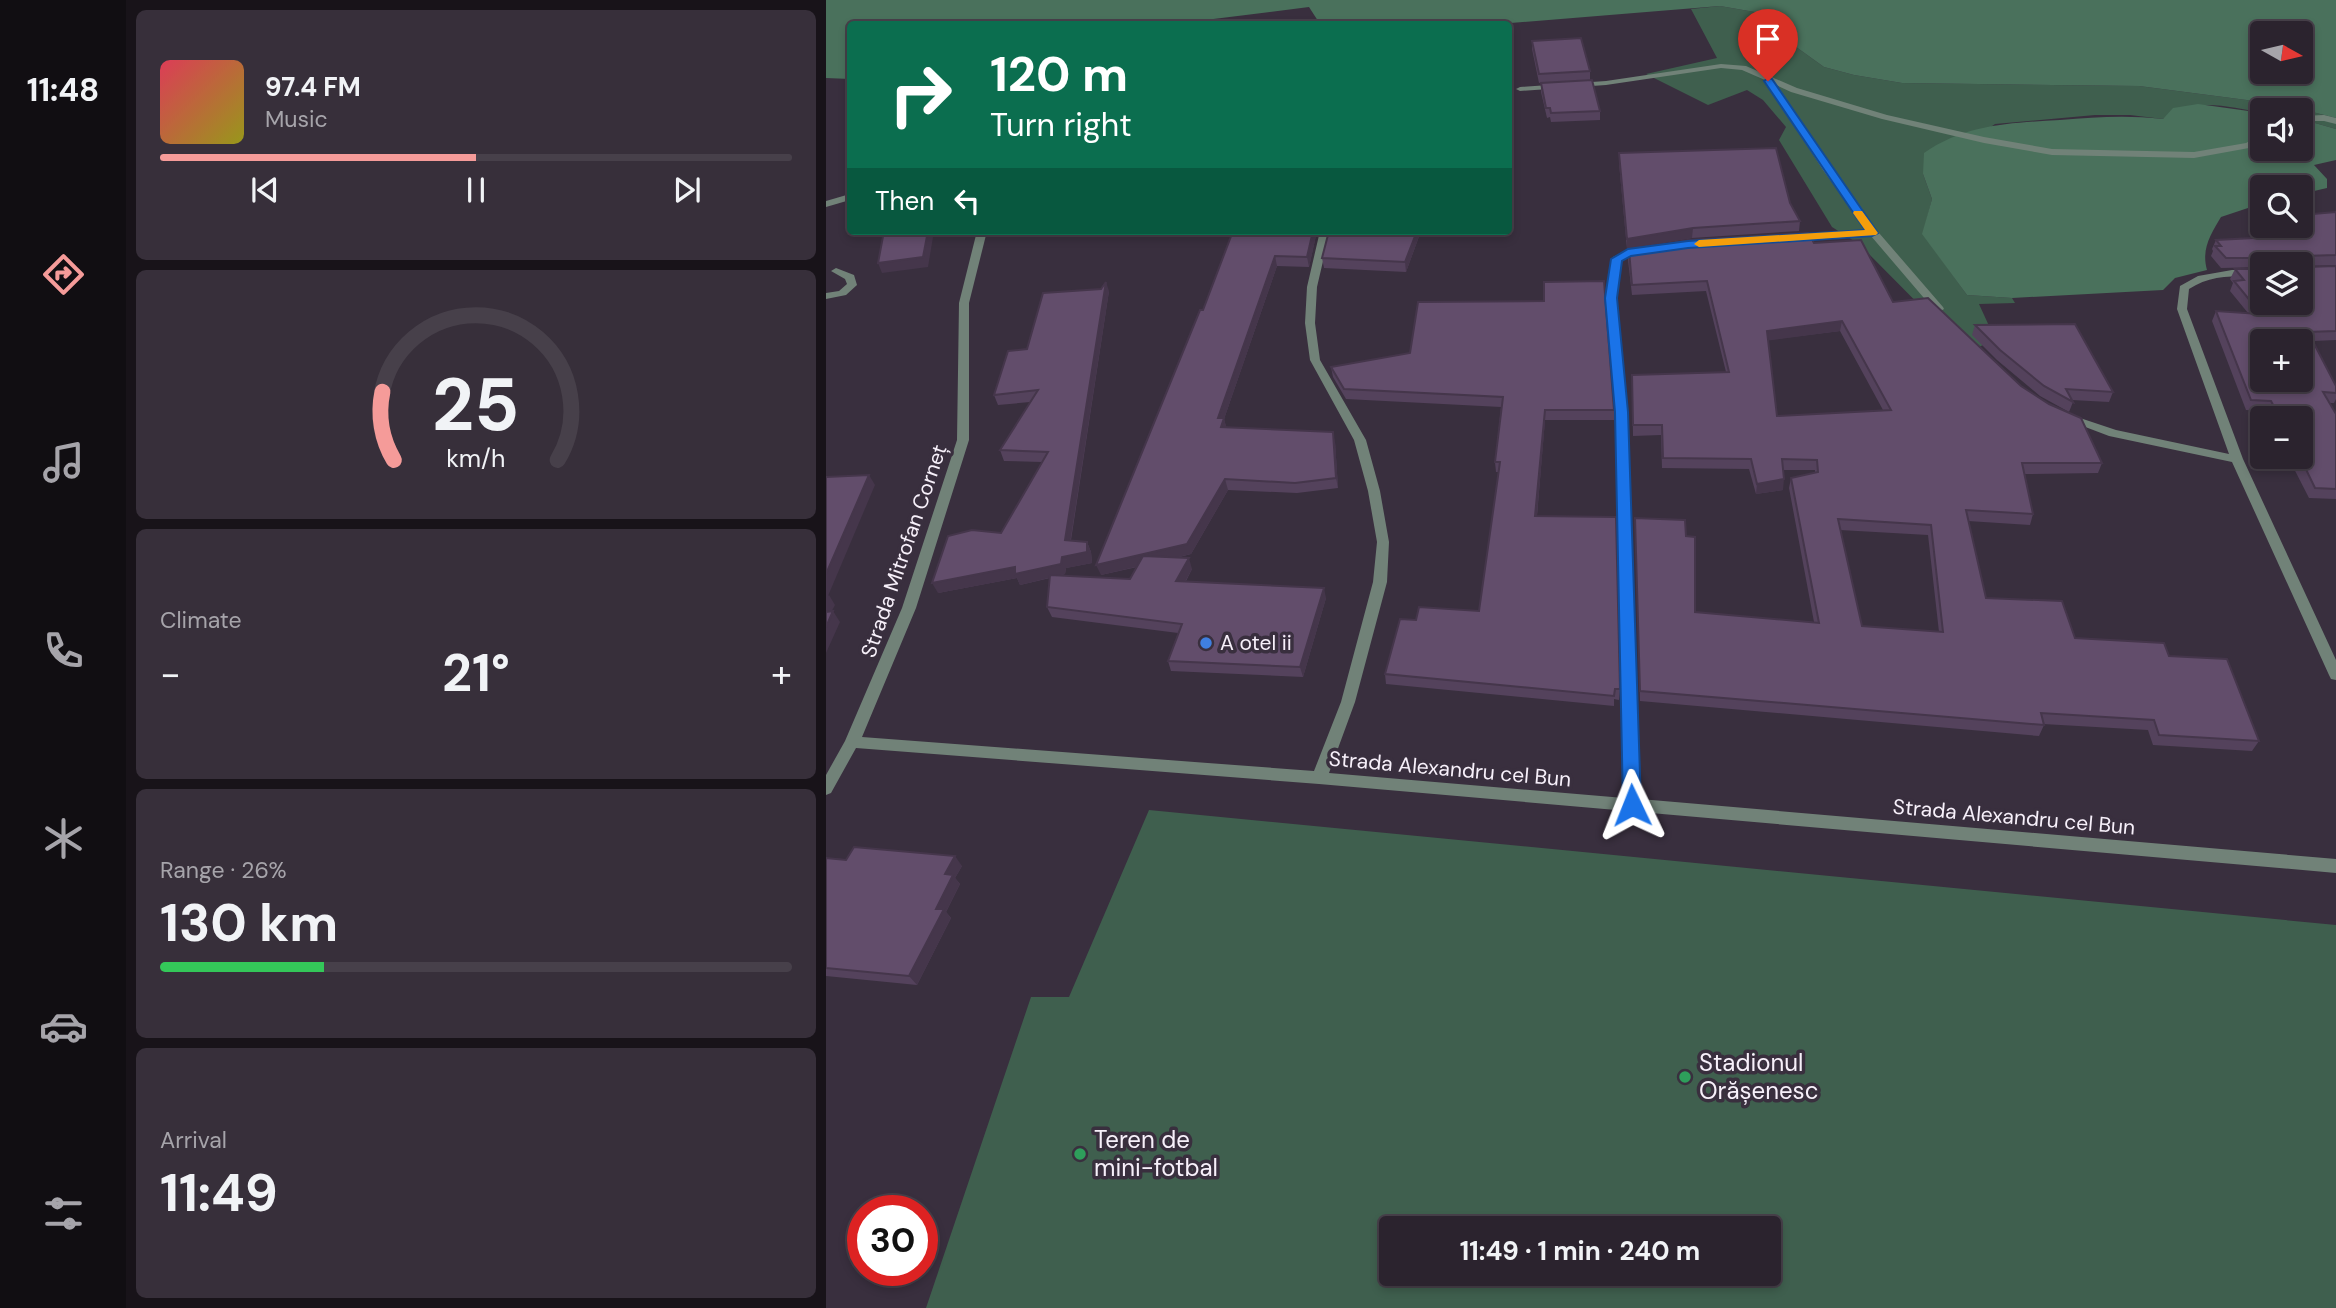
<!DOCTYPE html>
<html lang="en">
<head>
<meta charset="utf-8">
<style>
  :root { --surface:#2b232e; --page:#372f3a; --text:#f1f3f6; --muted:#a6a4aa; --line:#47404a; --accent:#f59b99 }
  body { margin:0; font-family:"DM Sans",sans-serif; background:var(--page); color:var(--text); height:100vh; display:flex; flex-direction:column; font-size:26px; white-space:nowrap }
  * { box-sizing:border-box; margin:0 }
  p { font-size:23px; color:var(--muted) }
  .icon { flex:none; width:38px; height:38px; fill:none; stroke:currentColor; stroke-width:2; stroke-linecap:round; stroke-linejoin:round }
  .map { position:relative; flex:1; overflow:hidden }
  .panel { display:flex; flex-direction:column; gap:10px; padding:10px; background:#181319; width:700px }
  .panel>* { flex:none }
  .guide { position:absolute; left:21px; top:21px; width:665px; height:214px; border-radius:7px; box-shadow:0 4px 10px #0003,0 0 0 2px var(--line); background:#0b6e4f; color:#fff; overflow:hidden }
  .needle { width:46px; rotate:98deg }
  .buttons { position:absolute; left:1424px; top:21px; display:grid; gap:14px }
  .buttons a { display:grid; place-items:center; width:63px; height:63px; border-radius:7px; background:var(--surface); box-shadow:0 4px 10px #0003,0 0 0 2px var(--line); font-size:35px }
  .speed { position:absolute; left:21px; top:1195px; display:flex; gap:14px; font-size:35px; font-weight:700; text-align:center }
  .speed>* { display:grid; place-content:center; width:91px; height:91px; border-radius:50%; background:var(--surface); box-shadow:0 4px 10px #0003,0 0 0 2px var(--line); line-height:1 }
  .speed .limit { border:10px solid #d22; background:#fff; color:#111 }
  .pin { position:absolute; display:grid; place-items:center; width:60px; height:60px; color:#fff; margin:-72px -30px; border-radius:50% 50% 50% 0; rotate:-45deg; box-shadow:0 0 7px #0007 }
  .pin .icon { rotate:45deg }
  .me { position:absolute; width:77px; margin:-38px; rotate:358deg; stroke-linejoin:round; filter:drop-shadow(0 0 5px #0008) }
  .turn { display:flex; align-items:center; gap:24px; height:147px; padding:0 28px; font-size:32px }
  .turn .icon { width:91px; height:91px; stroke-width:2.5 }
  .turn b { display:block; font-size:49px; line-height:60px }
  .then { display:flex; align-items:center; height:66px; padding:0 28px; background:#0003; gap:14px; font-size:26px }
  .big { font-size:52px; font-weight:700; line-height:1.1 }
  .panel .card { flex:1; display:flex; flex-direction:column; justify-content:center; gap:10px; min-width:0; padding:0 24px; border-radius:10px; background:var(--page) }
  .panel .dial { align-items:center; gap:0 }
  .dial svg { height:182px; overflow:visible; fill:none; stroke:var(--line); stroke-width:7; stroke-linecap:round; text-anchor:middle }
  .dial text { fill:var(--text); stroke:none }
  .song { display:flex; align-items:center; gap:21px }
  .cover { width:84px; height:84px; border-radius:10px; background:linear-gradient(135deg,hsl(350 70% 55%),hsl(60 70% 35%)) }
  .played { height:7px; border-radius:4px; background:linear-gradient(90deg,var(--accent) 50%,var(--line) 50%) }
  .keys { display:flex; justify-content:space-around; direction:ltr }
  .heat { display:flex; justify-content:space-between; align-items:center; font-size:38px; direction:ltr }
  .charge { height:10px; border-radius:5px; background:linear-gradient(90deg,#34c759 26%,var(--line) 0) }
  .trip { position:absolute; left:553px; top:1216px; width:402px; height:70px; border-radius:7px; background:var(--surface); box-shadow:0 4px 10px #0003,0 0 0 2px var(--line); font-weight:700; line-height:70px; text-align:center }
  main { display:flex; flex:1; min-height:0 }
  .tab-bar { display:flex; flex-direction:column; width:126px; justify-content:space-around; align-items:center; background:#110e12; color:var(--muted) }
  .tab-bar .icon { width:49px; height:49px }
  .tab-bar .on { color:var(--accent) }
  .tab-bar b { font-size:32px; color:var(--text) }
  .map>svg:first-child { display:block }
  .green { fill:#3f5f4e; fill-rule:evenodd }
  .forest { fill:#4a715c; fill-rule:evenodd }
  .lines { fill:none; stroke-linecap:round; stroke-linejoin:round }
  .service { fill:#718278; fill-rule:evenodd }
  .minor { fill:#718278; fill-rule:evenodd }
  .wall { fill:#54425c; fill-rule:evenodd }
  .shaded-wall { fill:#45364b }
  .building { fill:#624d6b; stroke:#45364b; stroke-width:2; fill-rule:evenodd }
  .route { fill:#1a73e8; stroke:#114b97; stroke-width:2 }
  .slow { fill:#f59e0b }
  .shop-dot { fill:#3f7fe0; stroke:#392f3e; stroke-width:2.5 }
  .leisure-dot { fill:#2e9e5b; stroke:#392f3e; stroke-width:2.5 }
  .labels { text-anchor:middle; stroke-width:7; stroke-linejoin:round; paint-order:stroke }
  .street-label { font-size:21px; fill:#f7f0fa; stroke:#392f3e }
  .poi-label { font-size:21px; fill:#f7f0fa; stroke:#392f3e; text-anchor:start }
  .near-poi-label { font-size:24px; fill:#f7f0fa; stroke:#392f3e; text-anchor:start }
</style>
</head>
<body>
<main>
<nav class="tab-bar">
<b>11:48</b>
<svg class="icon on" aria-label="directions" viewBox="0 0 24 24"><path d="M12 3l9 9-9 9-9-9zM9 14v-3h6M13 9l2 2-2 2"/></svg>
<svg class="icon" aria-label="music" viewBox="0 0 24 24"><path d="M9 18V5l10-2v13"/><circle cx="6" cy="18" r="3"/><circle cx="16" cy="16" r="3"/></svg>
<svg class="icon" aria-label="phone" viewBox="0 0 24 24"><path d="M5 4h4l2 5-3 2q2 4 5 5l2-3 5 2v4C11 20 4 13 5 4z"/></svg>
<svg class="icon" aria-label="climate" viewBox="0 0 24 24"><path d="M12 3v18M4 7l16 10M4 17L20 7"/></svg>
<svg class="icon" aria-label="car" viewBox="0 0 24 24"><path d="M5 17H2v-5l4-1 3-4h7l3 4 3 1v5h-3M9 17h6M6 11h13"/><circle cx="7" cy="17" r="2"/><circle cx="17" cy="17" r="2"/></svg>
<svg class="icon" aria-label="filters" viewBox="0 0 24 24"><path d="M4 7h16M4 17h16"/><circle cx="9" cy="7" r="2"/><circle cx="15" cy="17" r="2"/></svg>
</nav>
<section class="panel">
<div class="card">
<div class="song"><i class="cover"></i><div><b>97.4 FM</b><p>Music</p></div></div>
<div class="played"></div>
<div class="keys"><svg class="icon" aria-label="previous" viewBox="0 0 24 24"><path d="M18 5L8 12l10 7zM5 5v14"/></svg><svg class="icon" aria-label="pause" viewBox="0 0 24 24"><path d="M8 5v14M16 5v14"/></svg><svg class="icon" aria-label="next" viewBox="0 0 24 24"><path d="M6 5l10 7-10 7zM19 5v14"/></svg></div>
</div>
<div class="card dial"><svg viewBox="0 0 100 80">
<path d="M14 69A42 42 0 1 1 86 69"/>
<path d="M14 69A42 42 0 0 1 9 39" stroke="#f59b99"/>
<text x="50" y="56" font-size="32" font-weight="700">25</text>
<text x="50" y="72" font-size="11">km/h</text>
</svg></div>
<div class="card"><p>Climate</p>
<div class="heat"><a>−</a><b class="big">21°</b><a>+</a></div>
</div>
<div class="card"><p>Range · 26%</p><b class="big">130 km</b><div class="charge"></div></div>
<div class="card"><p>Arrival</p><b class="big">11:49</b></div>
</section>
<div class="map">
<svg width="1510" height="1308" viewBox="0 0 1510 1308">
  <rect width="100%" height="100%" fill="#392f3e"/>
  <g class="green">
    <path d="M894,6L946,15L966,44L998,67L1028,75L1076,83L1313,86L1459,105L1510,118V129L1475,119V110H1437V113C1403,107 1367,96 1337,119L1304,115H1269L1169,124L1097,174L1106,199L1097,234L1141,295L1186,298L1189,303L1153,304L1169,339L1141,353L1033,244L1006,227L953,140L960,127L937,100L921,90L882,105L820,74L891,58L865,9Z"/>
    <path d="M323,810L1510,925V1308H100L205,997H243ZM565,1228H943V1274H565Z"/>
  </g>
  <g class="forest">
    <path d="M0,0H1510V118L1459,105L1313,86L1076,83L1028,75L998,67L966,44L946,15L894,6L672,24H494L483,7L347,24H24V79L0,78ZM1437,33H1475V72H1437Z"/>
    <path d="M1372,104L1437,113V149H1475V119L1510,129V160L1488,165L1501,179V188L1475,194V187H1437V203L1395,217C1385,234 1375,249 1381,270L1349,278L1337,290L1186,298L1141,295L1096,234L1106,199L1097,174L1098,153C1140,124 1185,123 1234,120C1270,117 1301,115 1337,119L1347,108Z"/>
  </g>
  <g class="lines">
    <path class="service" d="M10,268L28,275L31,285L20,295L0,299V293L13,291L21,284L19,279L5,271Z"/>
    <g class="minor">
      <path d="M895,64L920,66L971,88L1061,115L1158,137L1226,149L1368,152L1420,143L1437,134V141L1423,148L1368,158L1226,155L1158,143L1056,119L965,92L948,84L1047,226L1117,307L1118,309L1113,312L1109,311L1045,236L965,240V236L968,235L1041,230L997,170L939,80L916,70L895,68L780,85L694,91L690,89L694,87L780,81Z"/>
      <path d="M1498,115L1510,118V124L1498,121H1475V116Z"/>
      <path d="M24,194V200L0,207V201Z"/>
      <path d="M151,231H161L143,303V440L90,608L36,737L488,771L515,702L547,582L551,542L542,491L528,440L484,360L479,323L481,287L494,231H504L491,287L489,323L494,360L540,440L554,491L563,542L561,582L529,702L503,773L798,798L790,412L780,298L787,257L799,251L822,246L827,249L825,251L805,255L795,260L790,298L802,412L814,799L1510,859V873L493,784L30,748L5,793L0,795V775L19,741L76,608L131,440L133,303Z"/>
      <path d="M1406,270H1437V276C1411,276 1385,274 1363,289L1361,309L1417,459L1510,660V680L1505,679L1503,675L1406,462L1283,436L1233,417L1239,413L1290,430L1403,454L1351,309L1354,286L1372,276Z"/>
    </g>
  </g>
  <g class="wall">
    <path d="M706,41L764,71V80L713,83L706,49Z"/>
    <path d="M715,83L774,111V120L725,122L724,117L721,118L715,92Z"/>
    <path d="M793,153L964,203L974,221L973,231L866,238L801,249L793,163Z"/>
    <path d="M1510,212V265L1479,266H1510V340L1487,341L1510,386V399L1508,403H1504L1510,414V499L1483,498L1462,457H1475V418H1443L1439,411L1420,410L1386,321L1390,311L1422,313L1404,291L1407,283L1404,279L1409,269H1437L1475,264H1437V267L1395,268L1385,256L1387,251L1386,249L1390,240L1453,237L1443,227L1444,226H1475Z"/>
    <path d="M407,231H491L483,267L451,266L398,419L400,427L509,442L512,488L471,493L402,490L365,554L350,558L366,569L360,581L500,598L477,677L345,671L342,661L352,633L226,617L221,607L224,578L194,585L191,578L112,593L175,533L216,462L178,461L174,450L204,402L172,405L168,395L201,349L283,291L245,540L261,542L265,552L266,563L240,568L239,574L233,576L304,579L311,567L275,575Z"/>
    <path d="M503,231H595L580,272L498,268L496,258Z"/>
    <path d="M988,243L1276,463L1272,473L1199,474L1207,514L1204,525L1142,521L1160,598L1249,638L1343,656L1433,741L1426,751L1327,745L1322,730L1217,724L1218,725L1213,736L814,701L809,518L860,536L869,612L988,622L963,488L965,478L989,473V470H957V490L930,494L923,469L836,468L835,435L807,436L806,375L900,372L880,291L806,295L802,260L803,250ZM1014,331L1057,410L951,416L942,340ZM1014,530L1102,535L1113,632L1036,626Z"/>
    <path d="M1149,325L1287,392L1283,402L1246,400L1247,402L1243,412L1214,396L1171,360L1146,335Z"/>
    <path d="M505,367L788,410V420H719L711,516L794,689L793,700L788,699V706L560,684L559,674L590,620L653,611L673,472H670L669,462L675,407L520,399L507,377Z"/>
    <path d="M0,858L136,866L129,878L134,884L120,912L125,918L91,985L0,976Z"/>
  </g>
  <g class="shaded-wall">
    <path d="M867,228L866,238L801,249V239Z"/>
    <path d="M102,231H108L102,267L56,273L52,263Z"/>
    <path d="M487,231H491L483,267L481,257Z"/>
    <path d="M591,231H595L580,272L579,262Z"/>
    <path d="M449,256L451,266L398,419L401,429L398,437L392,418Z"/>
    <path d="M280,282L283,291L243,550L239,540Z"/>
    <path d="M1016,321L1014,331L939,341L941,331Z"/>
    <path d="M719,410V420L710,526L709,516Z"/>
    <path d="M507,432L509,442L512,488L510,478Z"/>
    <path d="M43,475L49,485L2,596L3,595L9,605L0,622V574Z"/>
    <path d="M399,479L402,490L365,554L275,575L270,565Z"/>
    <path d="M958,479L957,490L930,494L931,484Z"/>
    <path d="M261,542L265,552L266,563L240,568L239,574L194,585L191,578L112,593L106,583L236,557Z"/>
    <path d="M363,558L366,569L354,591L350,581Z"/>
    <path d="M498,588L500,598L477,677L474,667Z"/>
    <path d="M7,611L14,622L0,653V627Z"/>
    <path d="M129,856L136,866L129,878L134,884L120,912L125,918L91,985L83,976L110,909L119,874Z"/>
  </g>
  <g class="building">
    <path d="M755,38L764,71L713,74L706,41Z"/>
    <path d="M766,80L774,111L725,113L724,108H720L715,83Z"/>
    <path d="M950,148L964,203L974,221L867,228L801,239L793,153Z"/>
    <path d="M1510,212V255L1478,256L1477,264L1480,267L1510,266V331L1482,332L1510,386V393L1497,392L1510,414V489L1489,488L1474,457H1475V418H1454L1445,401L1425,400L1390,311L1435,314L1408,281L1418,280L1409,269H1437V303H1475V264H1444L1442,258H1400L1389,246H1395L1390,240L1467,236L1456,226H1475V215ZM1437,341H1475V380H1437Z"/>
    <path d="M58,231H102L97,257L52,263Z"/>
    <path d="M407,231H487L481,257L449,256L392,418H398L395,427L507,432L510,478L469,483L399,479L361,544L270,565L374,310H377Z"/>
    <path d="M503,231H591L579,262L496,258Z"/>
    <path d="M982,233L988,243L1035,240L1067,302L1102,298L1195,386L1223,404L1255,418L1276,463H1196L1207,514L1140,510L1160,598L1236,601L1249,638L1338,643L1343,656L1401,659L1433,741L1333,735L1328,720L1215,713L1218,725L814,691L809,518L859,520L860,536L869,537V612L993,623L965,478L992,472L991,460L956,459L958,479L931,484L925,459L837,458L836,425H807L806,375L903,372L881,281L806,285L803,250L862,240ZM1016,321L1065,410L951,416L941,331ZM1012,519L1105,525L1117,632L1036,626Z"/>
    <path d="M778,281L788,410H719L709,516L790,517L794,689H789L788,696L559,674L574,619L590,620L593,607L653,611L674,462H669L677,397L518,389L505,367L584,353L592,302L718,301V282Z"/>
    <path d="M280,282L239,540L261,542V552L236,557L235,564L189,574V567L106,583L122,536L146,530L175,533L222,452L174,450L212,390L168,395L182,351L201,349L217,293L275,289Z"/>
    <path d="M1249,324L1287,392L1240,389L1247,402L1218,386L1174,350L1149,325Z"/>
    <path d="M43,475L0,574V477Z"/>
    <path d="M317,556L363,558L350,581L498,588L474,667L342,661L356,624L221,607L224,575L304,579Z"/>
    <path d="M7,611L0,627V612Z"/>
    <path d="M28,847L129,856L119,874L127,875L110,909H118L83,976L0,968V858L20,860Z"/>
  </g>
  <path class="route" d="M942,78L946,79L1052,233L1046,236L862,248L805,256L796,261L791,298L802,412L815,805L812,811L806,813L800,811L797,805L789,412L779,298L785,259L802,249L862,241L1039,230L938,81Z"/>
  <path class="slow" d="M1028,211H1036L1052,233L1050,235L873,247L868,244L873,240L1039,230L1027,213Z"/>
  <circle class="shop-dot" cx="380" cy="643" r="7"/>
  <g class="leisure-dot">
    <circle cx="859" cy="1077" r="7"/>
    <circle cx="254" cy="1154" r="7"/>
  </g>
  <g class="labels">
    <g class="street-label">
      <text transform="translate(78 551) rotate(-71)" y="7">Strada Mitrofan Corneț</text>
      <text transform="translate(624 769) rotate(5)" y="7">Strada Alexandru cel Bun</text>
      <text transform="translate(1188 817) rotate(5)" y="7">Strada Alexandru cel Bun</text>
    </g>
    <g class="poi-label">
      <text x="394" y="650">A otel ii</text>
    </g>
    <g class="near-poi-label">
      <text x="873" y="1071">Stadionul<tspan x="873" dy="28">Orășenesc</tspan></text>
      <text x="268" y="1148">Teren de<tspan x="268" dy="28">mini-fotbal</tspan></text>
    </g>
  </g>
</svg>
<div class="buttons">
<a><svg class="needle" viewBox="-14 -14 28 28"><path d="M0-13l5 13h-10z" fill="#e53935"/><path d="M0 13l5-13h-10z" fill="#a6a4aa"/></svg></a>
<a><svg class="icon" aria-label="sound" viewBox="0 0 24 24"><path d="M4 9h4l5-4v14l-5-4H4zM17 9q2 3 0 6"/></svg></a>
<a><svg class="icon" aria-label="search" viewBox="0 0 24 24"><circle cx="10" cy="10" r="6"/><path d="M15 15l6 6"/></svg></a>
<a><svg class="icon" aria-label="layers" viewBox="0 0 24 24"><path d="M12 4l9 5-9 5-9-5zM3 14l9 5 9-5"/></svg></a>
<a>+</a>
<a>−</a>
</div>
<div class="speed"><div class="limit">30</div></div>
<div class="pin" style="left:942px;top:81px;background:#d93025"><svg class="icon" aria-label="arrive" viewBox="0 0 24 24"><path d="M6 21V4h12l-3 4 3 4H6"/></svg></div>
<svg class="me" style="left:806px;top:805px" viewBox="-20 -20 40 40"><path d="M0-17L14 15 0 8-14 15z" fill="#1a73e8" stroke="#fff" stroke-width="4"/></svg>
<div class="trip">11:49 · 1 min · 240 m</div>
<div class="guide">
<div class="turn"><svg class="icon" aria-label="right" viewBox="0 0 24 24"><path d="M7 20v-9h11M14 6l5 5-5 5"/></svg><div><b>120 m</b>Turn right</div></div>
<div class="then">Then<svg class="icon" aria-label="left" viewBox="0 0 24 24"><path d="M17 20v-9H6M10 6l-5 5 5 5"/></svg></div>
</div>
</div>
</main>
</body>
</html>
